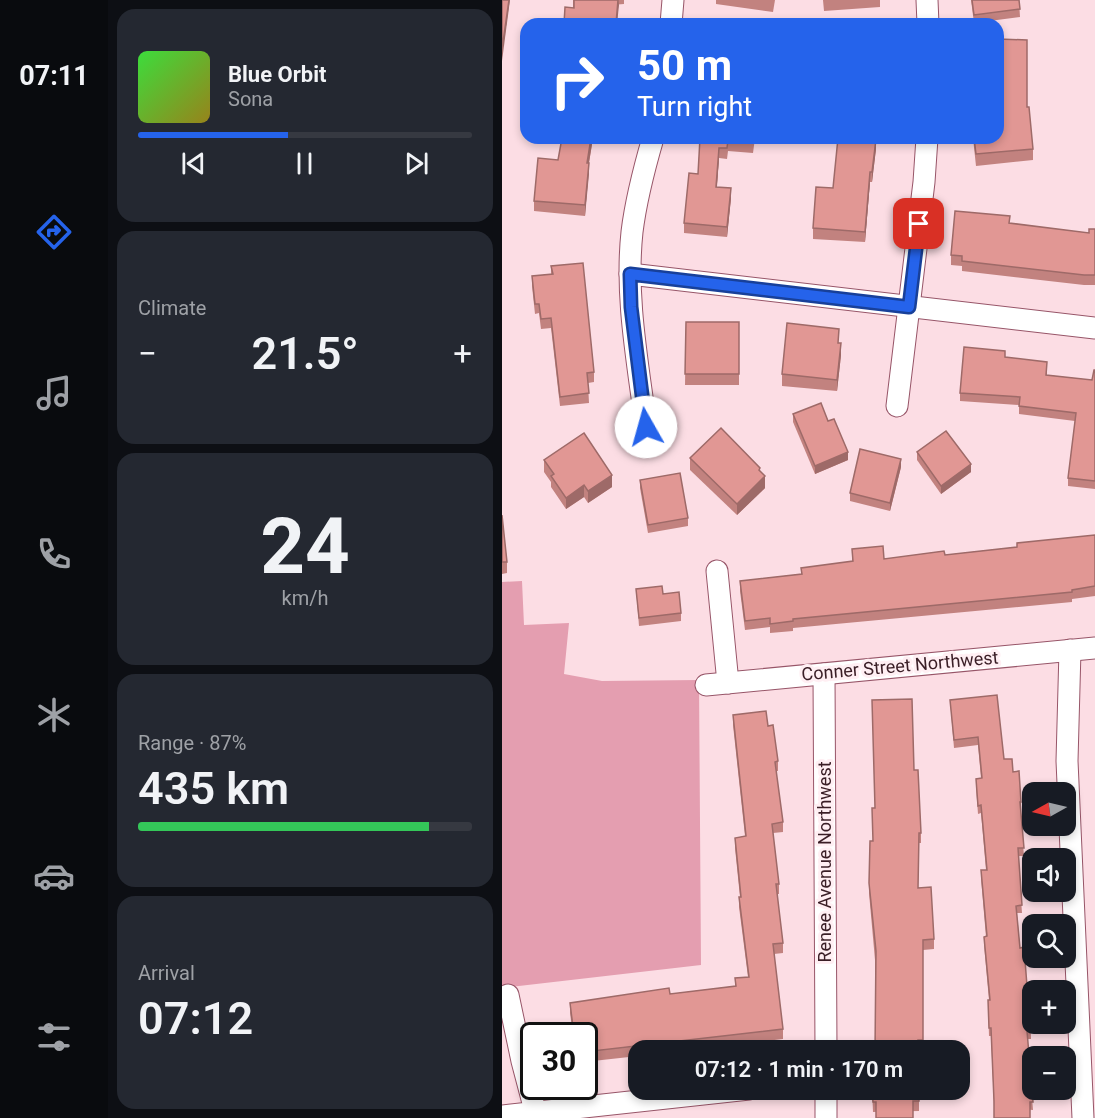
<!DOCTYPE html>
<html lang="en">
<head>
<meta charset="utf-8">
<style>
  :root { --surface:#171b24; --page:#242831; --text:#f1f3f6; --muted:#9ea1a6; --line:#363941; --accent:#2563eb }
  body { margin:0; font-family:Roboto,sans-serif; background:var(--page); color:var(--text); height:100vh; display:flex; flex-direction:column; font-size:22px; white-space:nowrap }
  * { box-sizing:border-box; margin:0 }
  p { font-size:20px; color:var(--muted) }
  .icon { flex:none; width:33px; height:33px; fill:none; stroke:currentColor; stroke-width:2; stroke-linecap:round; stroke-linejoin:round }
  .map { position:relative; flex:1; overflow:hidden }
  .side { display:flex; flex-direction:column; gap:9px; padding:9px; background:#0d0f14; width:394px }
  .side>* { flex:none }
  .hud { position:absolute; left:18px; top:18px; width:484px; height:126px; border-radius:18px; box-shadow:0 3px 9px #0003; background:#2563eb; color:#fff; overflow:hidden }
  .needle { width:39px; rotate:262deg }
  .tools { position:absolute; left:520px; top:782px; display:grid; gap:12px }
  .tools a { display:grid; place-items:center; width:54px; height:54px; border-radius:12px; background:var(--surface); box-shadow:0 3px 9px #0003; font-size:30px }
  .speed { position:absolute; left:18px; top:1022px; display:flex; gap:12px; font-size:30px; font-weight:700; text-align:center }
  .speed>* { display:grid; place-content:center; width:78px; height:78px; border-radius:50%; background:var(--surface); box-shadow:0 3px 9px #0003; line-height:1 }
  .speed .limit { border:3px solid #111; border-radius:9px; background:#fff; color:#111 }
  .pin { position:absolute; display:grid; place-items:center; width:51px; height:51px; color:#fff; margin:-26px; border-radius:12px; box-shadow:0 3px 9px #0006 }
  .me { position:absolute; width:66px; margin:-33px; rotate:353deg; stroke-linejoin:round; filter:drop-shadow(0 0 4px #0008) }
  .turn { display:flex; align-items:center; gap:21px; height:126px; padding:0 18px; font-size:27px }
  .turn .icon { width:78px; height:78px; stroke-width:2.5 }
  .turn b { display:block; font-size:42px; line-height:51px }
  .big { font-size:45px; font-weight:600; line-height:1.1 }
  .side .widget { flex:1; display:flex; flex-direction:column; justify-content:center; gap:9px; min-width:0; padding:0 21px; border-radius:18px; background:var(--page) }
  .side .dial { align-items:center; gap:0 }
  .dial b { font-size:78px; line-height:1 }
  .song { display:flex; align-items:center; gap:18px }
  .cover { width:72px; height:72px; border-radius:9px; background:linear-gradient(135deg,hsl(120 70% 55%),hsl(50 70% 35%)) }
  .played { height:6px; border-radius:3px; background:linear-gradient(90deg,var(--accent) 45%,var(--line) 45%) }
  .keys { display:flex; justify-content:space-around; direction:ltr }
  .heat { display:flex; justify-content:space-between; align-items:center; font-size:33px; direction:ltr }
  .charge { height:9px; border-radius:4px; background:linear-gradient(90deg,#34c759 87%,var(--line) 0) }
  .trip { position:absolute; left:126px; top:1040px; width:342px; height:60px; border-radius:18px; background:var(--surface); box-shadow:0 3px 9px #0003; font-weight:600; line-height:60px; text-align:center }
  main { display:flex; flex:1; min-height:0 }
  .tab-bar { display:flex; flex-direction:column; width:108px; justify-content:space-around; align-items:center; background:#090b0e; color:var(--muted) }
  .tab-bar .icon { width:42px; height:42px }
  .tab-bar .current { color:var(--accent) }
  .tab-bar b { font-size:27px; color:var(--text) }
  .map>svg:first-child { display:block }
  .green { fill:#e49eb0 }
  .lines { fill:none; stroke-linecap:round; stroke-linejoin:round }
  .street-casing { stroke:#975568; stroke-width:23 }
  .street { stroke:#fff; stroke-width:21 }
  .wall { fill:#c2827f }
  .shaded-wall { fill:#9e6a68 }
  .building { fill:#e19794; stroke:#9e6a68; stroke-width:1.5 }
  .route-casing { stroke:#184099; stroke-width:15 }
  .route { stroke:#2563eb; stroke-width:10 }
  .labels { text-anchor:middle; stroke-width:6; stroke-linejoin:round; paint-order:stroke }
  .street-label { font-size:18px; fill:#3a1e26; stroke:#ffeff3 }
</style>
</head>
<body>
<main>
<nav class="tab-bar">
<b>07:11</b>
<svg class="icon current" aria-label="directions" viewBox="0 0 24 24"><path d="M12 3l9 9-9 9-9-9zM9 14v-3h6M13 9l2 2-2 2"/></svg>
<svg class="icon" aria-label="music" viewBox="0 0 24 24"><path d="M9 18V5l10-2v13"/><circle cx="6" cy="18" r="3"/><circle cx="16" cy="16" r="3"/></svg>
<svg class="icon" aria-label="phone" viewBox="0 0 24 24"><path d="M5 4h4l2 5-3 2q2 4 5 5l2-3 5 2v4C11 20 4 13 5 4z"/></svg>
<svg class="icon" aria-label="climate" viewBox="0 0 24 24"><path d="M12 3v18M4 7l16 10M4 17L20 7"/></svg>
<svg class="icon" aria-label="car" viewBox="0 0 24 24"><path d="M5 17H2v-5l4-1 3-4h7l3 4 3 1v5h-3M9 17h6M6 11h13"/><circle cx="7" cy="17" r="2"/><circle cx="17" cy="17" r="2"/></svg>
<svg class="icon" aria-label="filters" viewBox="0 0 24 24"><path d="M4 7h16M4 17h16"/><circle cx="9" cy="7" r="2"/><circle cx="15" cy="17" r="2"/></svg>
</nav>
<section class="side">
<div class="widget">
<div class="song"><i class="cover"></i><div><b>Blue Orbit</b><p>Sona</p></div></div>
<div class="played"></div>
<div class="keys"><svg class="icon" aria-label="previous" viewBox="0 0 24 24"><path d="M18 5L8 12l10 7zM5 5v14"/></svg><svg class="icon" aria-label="pause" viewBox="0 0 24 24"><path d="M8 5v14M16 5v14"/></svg><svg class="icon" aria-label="next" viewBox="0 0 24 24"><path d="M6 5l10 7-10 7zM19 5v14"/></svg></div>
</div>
<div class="widget"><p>Climate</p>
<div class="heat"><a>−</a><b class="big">21.5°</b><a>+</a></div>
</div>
<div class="widget dial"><b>24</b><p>km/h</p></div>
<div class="widget"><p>Range · 87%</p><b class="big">435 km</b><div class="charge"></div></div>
<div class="widget"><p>Arrival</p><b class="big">07:12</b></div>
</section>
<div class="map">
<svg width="593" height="1118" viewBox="0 0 593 1118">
  <rect width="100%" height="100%" fill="#fcdde4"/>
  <path class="green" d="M20,581L22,625L67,623L62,674L100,681L197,680L199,965L0,988V582Z"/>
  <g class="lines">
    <g class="street-casing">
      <g id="street">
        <path d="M425,0L426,24"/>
        <path d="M169,24L171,0"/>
        <path d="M128,274L593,328"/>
        <path d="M395,406L422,182L425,138"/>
        <path d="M144,427C136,363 123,297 130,232C134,199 142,169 151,138"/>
        <path d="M215,571L226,683"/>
        <path d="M568,650L565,761L581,1118"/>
        <path d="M322,674L324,1050"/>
        <path d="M204,685L593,648"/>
        <path d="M6,995L20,1061L35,1118"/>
        <path d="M324,1089V1118"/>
        <path d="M0,1116L247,1089"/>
      </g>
    </g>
    <use href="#street" class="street"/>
  </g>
  <g class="wall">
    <path d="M71,0H122V4L71,8Z"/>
    <path d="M214,0H273L271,12L214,4Z"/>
    <path d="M321,0H378V7L322,11Z"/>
    <path d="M469,0H517L518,17L472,23Z"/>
    <path d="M525,107L531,149V160L474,166L471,138H496Z"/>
    <path d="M60,138H91L87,163L83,216L32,211V201L56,160Z"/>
    <path d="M198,138H253L251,153L226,151L225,159L217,158L215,187L229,198L225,237L182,233V223L196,174Z"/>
    <path d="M374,149L370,182H368L363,242L311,239V228Z"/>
    <path d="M508,223L587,233L593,229V285H582L460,271V266L449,265V255Z"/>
    <path d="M49,266L92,372V382L86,383L87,403L58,406L49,328L39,329L37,313L33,314L30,286V276L49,274Z"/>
    <path d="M184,322H237V385H183Z"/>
    <path d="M337,343L339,355L335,391L280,386V374Z"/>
    <path d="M503,357L545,370V375L590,380L593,370V489L566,486V478L573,421L517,414V405L458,401V393Z"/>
    <path d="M291,414L346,460L313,474L291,422Z"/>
    <path d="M415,452L469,472L439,494L415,460Z"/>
    <path d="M188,458L258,471L263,488L235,515L188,470Z"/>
    <path d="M42,460L110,487L86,503L82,497L64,509L49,487V482L42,472Z"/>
    <path d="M399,467L388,511L348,501V493Z"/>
    <path d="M138,480L186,518V526L146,533L138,488Z"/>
    <path d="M0,515L5,562V573L0,574Z"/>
    <path d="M593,535V596L570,599V602L291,628V631L268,633V627L243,630L238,591V581L299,574V568L350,562V549L382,559L443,555L515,547Z"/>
    <path d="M134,589L161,594L179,613V621L137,626Z"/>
    <path d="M448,700L502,759L511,772L519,802V810H518L522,856H516L520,913H515L518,948L526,999H528L529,1039H525L531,1110L492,1106L489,1036H487L486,1000H487L482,945V937H484L479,878V870H484L479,813L476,814L474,787V779L479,778L476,745L452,748Z"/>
    <path d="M231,715L266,726L276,761V771H274L281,822V832L271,833L277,884V894H275L281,943V953L272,954L281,1029V1039L184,1050H136V1056L82,1062V1035H71L68,1013V1003L168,994L233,986V978L246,977L237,907V897H238L233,848V838L243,836L231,725Z"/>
    <path d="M412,770L419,833V843H417L416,888L432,939V949L421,950V1050H373V960L367,893L368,841H370Z"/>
    <path d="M370,1089H417V1111L371,1112Z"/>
  </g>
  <g class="shaded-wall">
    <path d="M7,0H8L0,61V49Z"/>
    <path d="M116,0L117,5L115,24H114Z"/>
    <path d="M89,138H91L85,174V163Z"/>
    <path d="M374,139V149L370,182V172Z"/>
    <path d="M217,148V158L214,197V187Z"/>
    <path d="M87,163V174L83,216V205Z"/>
    <path d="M368,172V182L363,242V232Z"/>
    <path d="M229,188V198L225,237V227Z"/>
    <path d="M339,343V355L335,391V380Z"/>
    <path d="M346,452V460L313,474V466Z"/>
    <path d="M399,459V467L388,511V503Z"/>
    <path d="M469,464V472L439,494V486Z"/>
    <path d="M110,475V487L86,503V491Z"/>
    <path d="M263,476V488L235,515V504Z"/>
    <path d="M82,485V497L64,509V498Z"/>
  </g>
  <g class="building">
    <path d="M0,0H7L0,49Z"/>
    <path d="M72,0H116L114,24H62L63,7L72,8Z"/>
    <path d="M470,0H517L518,9L472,15Z"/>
    <path d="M496,39L525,40V107H527L531,149L474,154L472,138H496Z"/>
    <path d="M60,138H89L85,163H87L83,205L32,201L36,158L56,160Z"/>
    <path d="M198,138H252L251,142L226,140L225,148H217L214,187L229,188L225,227L182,223L187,173L196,174Z"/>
    <path d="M336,138L374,139L370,172H368L363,232L311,228L314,187L331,188Z"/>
    <path d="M453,211L508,216L507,223L587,233V229H593V275H582L460,261V256L449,255Z"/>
    <path d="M81,263L92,372L85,373L87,393L58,397L49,318L39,319L37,304H33L30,276L51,274L49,266Z"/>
    <path d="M184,322H237V374H183Z"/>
    <path d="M285,323L337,329L336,343H339L335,380L280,374Z"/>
    <path d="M462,347L503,351V357L545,362L544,375L590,380L592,370H593V481L566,478L574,413L517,406L518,397L458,393Z"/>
    <path d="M319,403L326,421L332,419L346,452L313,466L291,414Z"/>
    <path d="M219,428L258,468L257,470L263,476L235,504L188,458Z"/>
    <path d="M444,431L469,464L439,486L415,452Z"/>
    <path d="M82,433L110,475L86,491L82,485L64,498L49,476L52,474L42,460Z"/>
    <path d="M358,449L399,459L388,503L348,493Z"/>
    <path d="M178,473L186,518L146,525L138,480Z"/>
    <path d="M0,515L5,562H0Z"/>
    <path d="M593,535V586L570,590V592L291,619V621L268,624V618L243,621L238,581L300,574L299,568L351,561L350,549L381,546L382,559L442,551L443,555L515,547V543Z"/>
    <path d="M160,586L161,594L177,592L179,613L137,618L134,589Z"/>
    <path d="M495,695L502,759H510L511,772L517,771L519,802H518L522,848H516L520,905L514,906L518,948L522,947L526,999H528L529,1031H525L531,1102H528V1118H492V1101L489,1028H487L486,1000H488L482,937L485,936L479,870H485L479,805L476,806L474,779L480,778L476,737L452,740L448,700Z"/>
    <path d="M410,699L412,770H416L419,833H417L416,888L429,887L432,939L421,940V1040H416V1050H373L374,951L367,883L368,841H371L370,808H373L370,700Z"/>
    <path d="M264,711L266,726L271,725L276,761L273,762L281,822L270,824L277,884H274L281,943L271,944L281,1029L82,1052V1035H72L68,1003L167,988L168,994L234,986L233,978L247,977L237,897H239L233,838L244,836L231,715Z"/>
    <path d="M370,1089H417V1101H411V1118H374V1102H371Z"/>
  </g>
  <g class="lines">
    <g class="route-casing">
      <path id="route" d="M144,427L129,307L128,274L407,307L417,224"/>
    </g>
    <use href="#route" class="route"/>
  </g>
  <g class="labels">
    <g class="street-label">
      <text transform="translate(398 666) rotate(-5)" y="6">Conner Street Northwest</text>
      <text transform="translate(323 862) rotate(-90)" y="6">Renee Avenue Northwest</text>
    </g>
  </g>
</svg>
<div class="tools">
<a><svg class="needle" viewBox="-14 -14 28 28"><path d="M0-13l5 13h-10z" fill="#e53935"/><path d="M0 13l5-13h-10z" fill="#9ea1a6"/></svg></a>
<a><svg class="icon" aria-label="sound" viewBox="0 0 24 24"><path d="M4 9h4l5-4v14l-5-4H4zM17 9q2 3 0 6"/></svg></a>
<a><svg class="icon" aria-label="search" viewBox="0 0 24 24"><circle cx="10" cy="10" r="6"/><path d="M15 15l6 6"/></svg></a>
<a>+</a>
<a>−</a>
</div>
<div class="speed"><div class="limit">30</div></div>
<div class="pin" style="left:417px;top:224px;background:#d93025"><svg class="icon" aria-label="arrive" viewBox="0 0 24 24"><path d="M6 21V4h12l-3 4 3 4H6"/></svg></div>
<svg class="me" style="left:144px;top:427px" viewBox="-20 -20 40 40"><circle r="19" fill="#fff"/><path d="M0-13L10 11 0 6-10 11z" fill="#2563eb"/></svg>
<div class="trip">07:12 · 1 min · 170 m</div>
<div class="hud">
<div class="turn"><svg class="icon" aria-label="right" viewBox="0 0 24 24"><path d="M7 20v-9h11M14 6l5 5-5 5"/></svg><div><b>50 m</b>Turn right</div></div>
</div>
</div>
</main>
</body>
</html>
